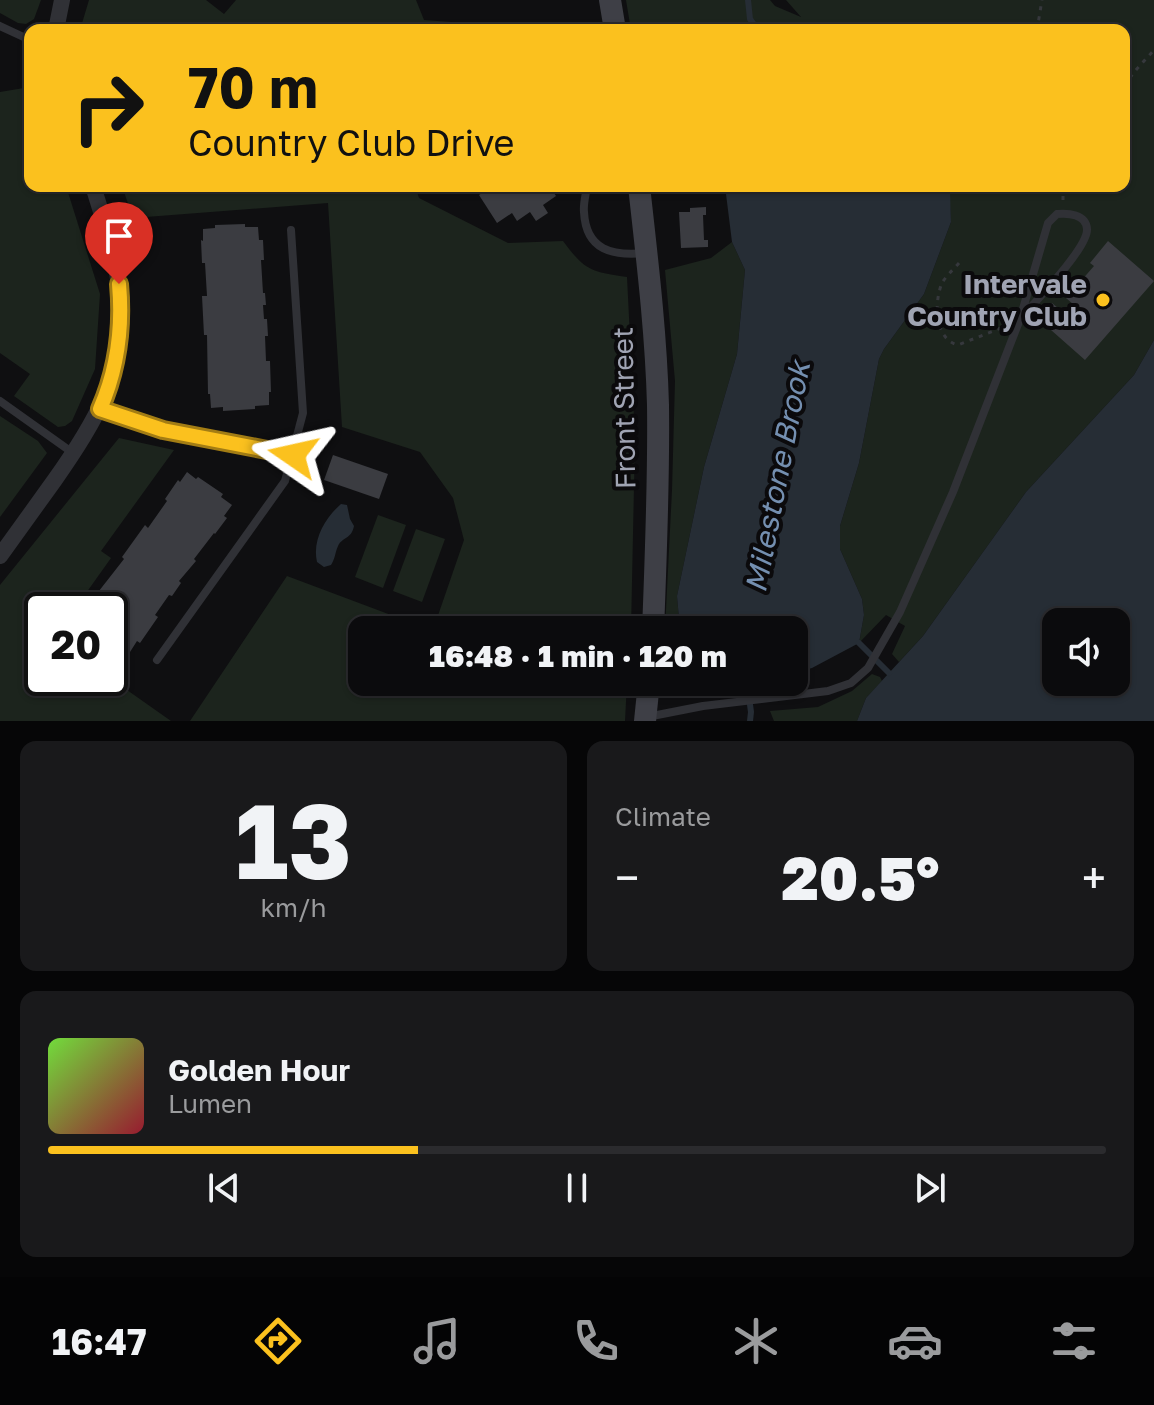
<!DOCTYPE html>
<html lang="en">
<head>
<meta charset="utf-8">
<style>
  :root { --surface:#0b0b0d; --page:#19191b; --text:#f1f3f6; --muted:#9a9b9d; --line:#2b2b2e; --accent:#fbc11e }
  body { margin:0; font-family:"Golos Text",sans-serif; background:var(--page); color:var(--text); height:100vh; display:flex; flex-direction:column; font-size:30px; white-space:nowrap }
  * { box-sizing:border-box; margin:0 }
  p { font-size:26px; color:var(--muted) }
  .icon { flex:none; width:44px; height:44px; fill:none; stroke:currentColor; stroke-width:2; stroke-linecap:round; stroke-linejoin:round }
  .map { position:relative; height:721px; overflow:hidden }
  .drawer { display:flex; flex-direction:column; gap:20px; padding:20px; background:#060607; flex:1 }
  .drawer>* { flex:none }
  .banner { position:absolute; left:24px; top:24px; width:1106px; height:168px; border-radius:16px; box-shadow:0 2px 6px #0004,0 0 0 2px var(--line); background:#fbc11e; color:#111; overflow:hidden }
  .tools { position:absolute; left:1042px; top:608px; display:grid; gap:16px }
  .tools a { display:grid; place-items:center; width:88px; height:88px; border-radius:16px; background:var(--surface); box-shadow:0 2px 6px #0004,0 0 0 2px var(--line); font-size:40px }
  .speed { position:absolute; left:24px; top:592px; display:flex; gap:16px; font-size:40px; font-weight:700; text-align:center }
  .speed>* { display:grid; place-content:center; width:104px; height:104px; border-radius:50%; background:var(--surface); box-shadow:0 2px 6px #0004,0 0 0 2px var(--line); line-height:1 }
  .speed .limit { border:4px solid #111; border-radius:12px; background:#fff; color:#111 }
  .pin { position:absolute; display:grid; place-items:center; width:68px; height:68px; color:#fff; margin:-82px -34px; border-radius:50% 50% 50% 0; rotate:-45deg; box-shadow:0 0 8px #0007 }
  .pin .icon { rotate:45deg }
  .me { position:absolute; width:88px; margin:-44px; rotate:281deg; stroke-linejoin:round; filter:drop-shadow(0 0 6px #0008) }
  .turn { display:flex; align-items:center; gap:28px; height:168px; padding:0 32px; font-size:36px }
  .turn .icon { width:104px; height:104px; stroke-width:2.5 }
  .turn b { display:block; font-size:56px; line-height:68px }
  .big { font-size:60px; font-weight:800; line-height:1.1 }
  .drawer .widget { flex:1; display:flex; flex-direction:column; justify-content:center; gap:12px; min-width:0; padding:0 28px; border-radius:16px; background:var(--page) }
  .drawer .dial { align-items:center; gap:0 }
  .dial b { font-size:104px; line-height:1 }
  .song { display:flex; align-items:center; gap:24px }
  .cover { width:96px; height:96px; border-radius:12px; background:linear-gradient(135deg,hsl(100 70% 55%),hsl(350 70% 35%)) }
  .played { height:8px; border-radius:4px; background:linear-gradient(90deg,var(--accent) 35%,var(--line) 35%) }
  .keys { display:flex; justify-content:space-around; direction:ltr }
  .heat { display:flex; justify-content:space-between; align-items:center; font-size:44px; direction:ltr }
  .drawer .tiles { flex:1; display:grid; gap:20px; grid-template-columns:1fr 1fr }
  .widget:last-child { grid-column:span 2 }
  .trip { position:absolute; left:348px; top:616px; width:460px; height:80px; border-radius:16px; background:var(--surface); box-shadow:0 2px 6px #0004,0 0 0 2px var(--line); font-weight:800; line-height:80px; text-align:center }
  .tabs { display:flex; height:128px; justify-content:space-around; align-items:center; background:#040405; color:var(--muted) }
  .tabs .icon { width:56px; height:56px }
  .tabs .current { color:var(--accent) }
  .tabs b { font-size:36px; color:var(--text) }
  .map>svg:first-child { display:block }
  .green { fill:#1c241d }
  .water { fill:#262d35; fill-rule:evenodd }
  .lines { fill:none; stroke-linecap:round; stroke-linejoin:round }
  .stream { stroke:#262d35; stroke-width:6 }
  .building { fill:#3b3c41 }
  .path { stroke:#36383d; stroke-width:3; stroke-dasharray:4 6; stroke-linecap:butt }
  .service { stroke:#303136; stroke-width:8 }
  .minor { stroke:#303136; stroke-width:16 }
  .secondary { stroke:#3e3f46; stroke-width:22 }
  .route-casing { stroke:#a37d14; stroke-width:20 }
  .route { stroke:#fbc11e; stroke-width:14 }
  .poi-dot { fill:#fbc11e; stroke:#0b0a0c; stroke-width:3 }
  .labels { text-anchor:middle; stroke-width:8; stroke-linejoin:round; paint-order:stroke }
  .poi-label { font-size:28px; font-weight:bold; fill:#a0a4b3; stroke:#0b0a0c; text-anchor:end }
  .street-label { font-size:28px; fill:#a0a4b3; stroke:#0b0a0c }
  .water-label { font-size:30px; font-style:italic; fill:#748fb0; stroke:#0b0a0c }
</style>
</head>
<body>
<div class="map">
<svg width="1154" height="721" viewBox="0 0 1154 721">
  <rect width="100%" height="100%" fill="#0f0f11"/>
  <g class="green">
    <path d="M0,0H41L34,19L26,24L18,23L0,13Z"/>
    <path d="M89,0H206L224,14L236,0H416L424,20L532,28H593V30H80Z"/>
    <path d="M626,0H770L775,6L801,17L786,0H1154V340L1134,375L1026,492L923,636L899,662L892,654L905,626L886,615L859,643L864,615L862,599L840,549V526L859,463L879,359L884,349L924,294L951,222L949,186H1124V30H631Z"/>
    <path d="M30,87V186H66L100,294L95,369L72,421L65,426L58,427L14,396L30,374L0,353V92Z"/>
    <path d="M122,186H415L419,198L508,243L563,241C585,271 592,272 627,277L635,438L631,630H433L464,540L453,498L420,452L342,427L328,203L133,218Z"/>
    <path d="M732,242L745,270L737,354L704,467L677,596L680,630H665L672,490L675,381L665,270L711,258Z"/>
    <path d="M0,416L38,441L47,453L0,517Z"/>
    <path d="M119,438L174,450L101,551L111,558L74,610H42V678H110L171,721H0V585Z"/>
    <path d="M378,515L406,525L383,588L355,577Z"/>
    <path d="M416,529L445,539L422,602L393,591Z"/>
    <path d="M287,576L431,630H362V682H627L625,721H190Z"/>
    <path d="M872,674L880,677L882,681L866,698L857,721H774L770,711L818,707L852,691Z"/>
  </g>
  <g class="water">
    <path d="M725,186H949L950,191L951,222L924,294L884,349L879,359L859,463L840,526V549L862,599L864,615L859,643L812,668L794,673V630H680L677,596L704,467L737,354L745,270L732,242Z"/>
    <path d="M1154,340V721H857L866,698L923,636L1026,492L1134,375ZM1116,622V682H1056V622Z"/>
    <path d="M341,504L347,505L350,519L354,526C351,540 343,536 338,546C335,553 335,559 331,565L324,567L317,562C312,540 325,518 341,504Z"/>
  </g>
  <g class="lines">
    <g class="stream">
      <path d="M748,0L750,19L758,30"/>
      <path d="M859,643L889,673"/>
      <path d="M747,682L751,712L750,721"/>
    </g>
  </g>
  <g class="building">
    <path d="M492,186L497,194L506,188L504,186H513L517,191L521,188L520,186H549L556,196L543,205L548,213L536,221L530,212L517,221L512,213L497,223L479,195Z"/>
    <path d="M706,207V215H703L704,240H708V247L681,248L679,212H690V208Z"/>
    <path d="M245,224V227H258L259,240H263L264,260H261L263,293H265L266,305H263L264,319H267L268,336H265L266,361H270L271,392H269V405L255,406V409L223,411V407L211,408L210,394H208L207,335H204L202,296H207L205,263H202L201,240L203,241V229L215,228V225Z"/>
    <path d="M1108,241L1154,281L1085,360L1051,330L1059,321L1047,310L1052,303L1065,314L1073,304L1066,298L1094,266L1090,263Z"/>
    <path d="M333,455L388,474L379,499L324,480Z"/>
    <path d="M187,472L196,479L198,477L223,494L221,497L232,505L224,516L227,518L215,534L214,533L194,559L196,561L179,581L181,583L172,596L169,595L155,615L158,617L140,643L137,641L130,652L118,644L116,647L110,642V610H88L90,607L88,605L124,559L122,557L145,525L148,528L167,501L165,499L178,480L180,482Z"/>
  </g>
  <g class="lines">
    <g class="path">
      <path d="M1037,30L1042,0"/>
      <path d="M1124,86L1135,71L1154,50"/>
      <path d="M1063,186V202"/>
      <path d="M959,263C953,270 946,276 942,283C934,302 934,339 958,345L1001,328"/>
    </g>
    <g class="service">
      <path d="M0,26L30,40"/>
      <path d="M587,186C586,194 583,204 584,212C586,251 613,256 645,253"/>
      <path d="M0,401L73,453"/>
      <path d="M100,409L163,430L293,455"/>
      <path d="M157,660L285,481L303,413L291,230"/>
      <path d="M647,717L703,706L828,691L851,683L868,668L900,612L953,492L1020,319L1048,223L1057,214C1068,213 1086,214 1087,229C1088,248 1034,303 1020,319"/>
    </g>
    <g class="minor">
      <path d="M56,30L62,0"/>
      <path d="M0,556C18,531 36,506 54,481C93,426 124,376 121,306C119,265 105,225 93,186"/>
    </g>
    <g class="secondary">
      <path d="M610,0L615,30"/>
      <path d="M639,186C647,258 656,332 658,405C659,480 656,555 653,630"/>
      <path d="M645,721L649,682"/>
    </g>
  </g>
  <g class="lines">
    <g class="route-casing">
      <path id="route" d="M119,284C123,328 118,368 100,409L163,430L293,455"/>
    </g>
    <use href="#route" class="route"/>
  </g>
  <circle class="poi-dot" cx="1103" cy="300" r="8"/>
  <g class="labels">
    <g class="poi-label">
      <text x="1087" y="294">Intervale<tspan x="1087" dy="32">Country Club</tspan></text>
    </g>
    <g class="street-label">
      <text transform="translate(624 408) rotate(-91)" y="10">Front Street</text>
    </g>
    <g class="water-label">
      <text transform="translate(778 477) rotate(-79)" y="10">Milestone Brook</text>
    </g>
  </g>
</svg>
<div class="tools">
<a><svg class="icon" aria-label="sound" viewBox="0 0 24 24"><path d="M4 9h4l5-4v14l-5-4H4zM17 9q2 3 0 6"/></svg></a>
</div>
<div class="speed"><div class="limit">20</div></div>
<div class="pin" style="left:119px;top:284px;background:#d93025"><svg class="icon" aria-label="arrive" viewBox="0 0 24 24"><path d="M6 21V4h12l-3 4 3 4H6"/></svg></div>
<svg class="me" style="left:293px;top:455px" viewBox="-20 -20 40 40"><path d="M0-17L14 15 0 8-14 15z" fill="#fbc11e" stroke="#fff" stroke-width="4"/></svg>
<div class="trip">16:48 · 1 min · 120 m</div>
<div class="banner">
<div class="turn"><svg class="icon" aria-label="right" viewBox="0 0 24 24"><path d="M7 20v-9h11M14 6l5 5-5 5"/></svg><div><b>70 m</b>Country Club Drive</div></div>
</div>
</div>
<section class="drawer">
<div class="tiles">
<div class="widget dial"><b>13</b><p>km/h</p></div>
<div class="widget"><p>Climate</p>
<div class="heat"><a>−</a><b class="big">20.5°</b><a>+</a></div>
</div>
<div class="widget">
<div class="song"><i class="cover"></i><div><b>Golden Hour</b><p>Lumen</p></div></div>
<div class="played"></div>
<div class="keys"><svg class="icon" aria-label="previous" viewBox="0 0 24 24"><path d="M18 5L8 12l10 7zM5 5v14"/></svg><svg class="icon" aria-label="pause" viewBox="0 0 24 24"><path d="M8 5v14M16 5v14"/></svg><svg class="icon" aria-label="next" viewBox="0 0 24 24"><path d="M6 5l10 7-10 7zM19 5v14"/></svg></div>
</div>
</div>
</section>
<nav class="tabs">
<b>16:47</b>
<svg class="icon current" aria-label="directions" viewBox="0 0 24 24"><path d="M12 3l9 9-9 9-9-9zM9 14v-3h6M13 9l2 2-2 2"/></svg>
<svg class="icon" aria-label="music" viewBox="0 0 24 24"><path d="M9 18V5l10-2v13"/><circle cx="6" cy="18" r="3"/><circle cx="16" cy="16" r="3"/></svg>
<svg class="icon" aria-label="phone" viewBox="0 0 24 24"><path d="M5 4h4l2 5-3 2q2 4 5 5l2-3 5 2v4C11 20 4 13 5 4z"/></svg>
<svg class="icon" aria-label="climate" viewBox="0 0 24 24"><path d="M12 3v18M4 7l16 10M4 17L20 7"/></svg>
<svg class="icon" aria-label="car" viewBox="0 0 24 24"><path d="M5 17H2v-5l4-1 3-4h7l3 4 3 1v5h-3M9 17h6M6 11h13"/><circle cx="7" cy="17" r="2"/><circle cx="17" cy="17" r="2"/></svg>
<svg class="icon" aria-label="filters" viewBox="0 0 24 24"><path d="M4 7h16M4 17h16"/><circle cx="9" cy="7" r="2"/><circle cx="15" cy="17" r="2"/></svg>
</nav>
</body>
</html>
